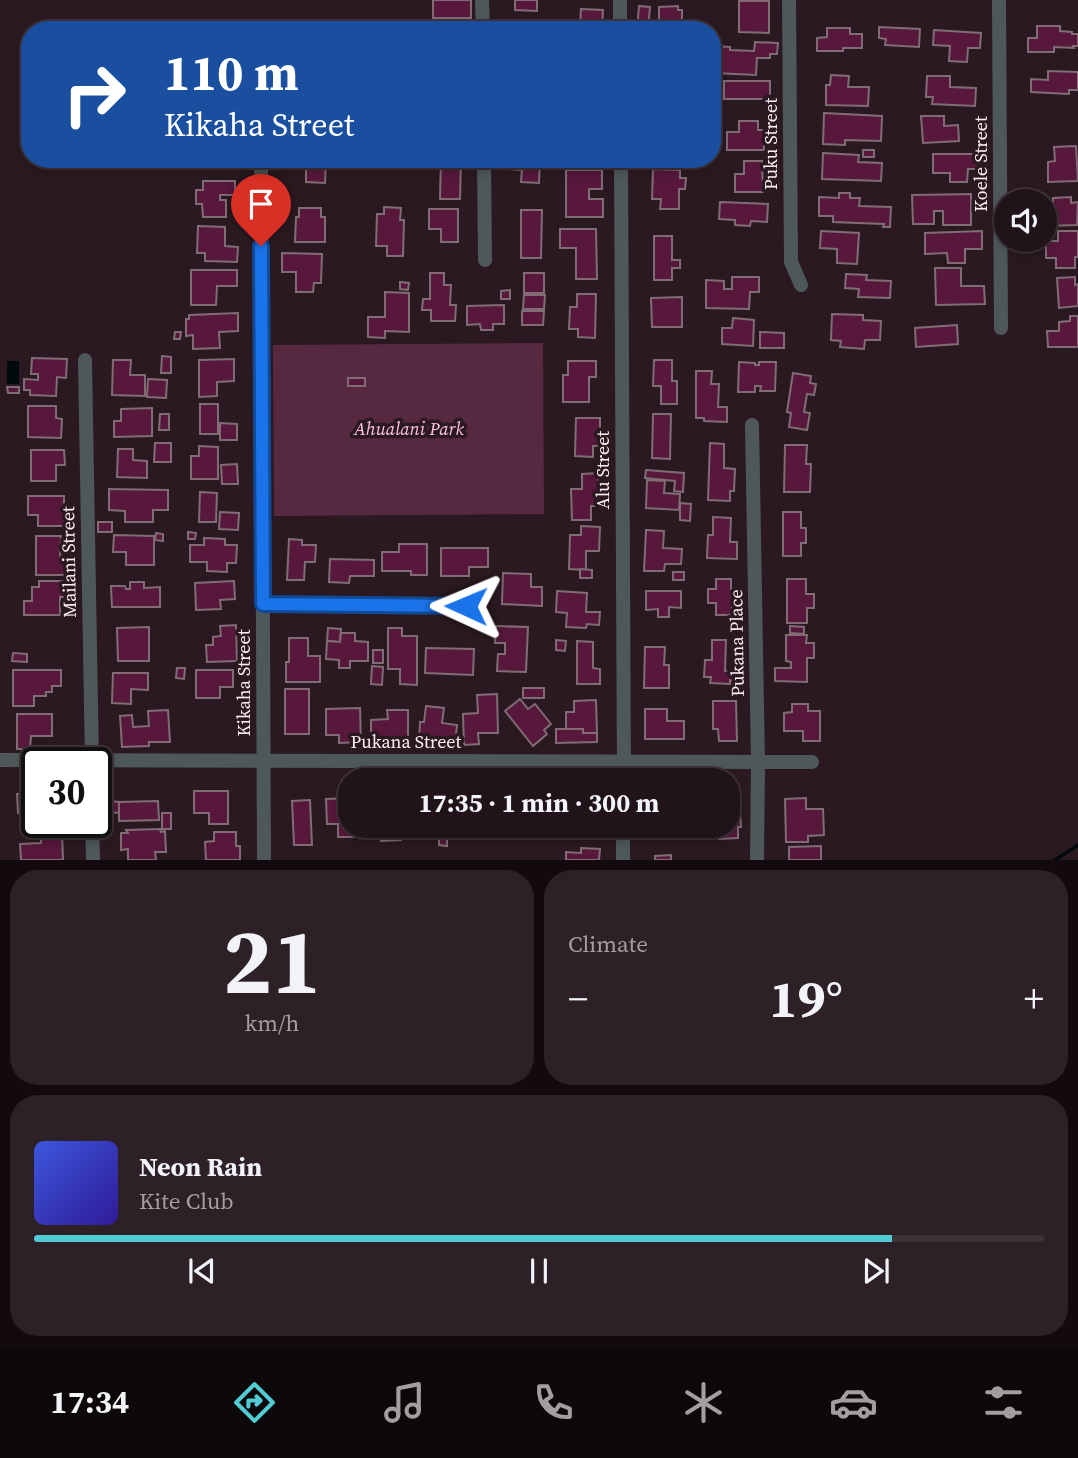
<!DOCTYPE html>
<html lang="en">
<head>
<meta charset="utf-8">
<style>
  :root { --surface:#201319; --page:#2d2026; --text:#f1f3f6; --muted:#a29ea2; --line:#3d3238; --accent:#51ccd5 }
  body { margin:0; font-family:"Source Serif 4",serif; background:var(--page); color:var(--text); height:100vh; display:flex; flex-direction:column; font-size:26px; white-space:nowrap }
  * { box-sizing:border-box; margin:0 }
  p { font-size:23px; color:var(--muted) }
  .icon { flex:none; width:38px; height:38px; fill:none; stroke:currentColor; stroke-width:2; stroke-linecap:round; stroke-linejoin:round }
  .map { position:relative; height:860px; overflow:hidden }
  .drawer { display:flex; flex-direction:column; gap:10px; padding:10px; background:#120a0e; flex:1 }
  .drawer>* { flex:none }
  .hud { position:absolute; left:21px; top:21px; width:700px; height:147px; border-radius:28px; box-shadow:0 4px 10px #0003,0 0 0 2px var(--line); background:#1a4fa0; color:#fff; overflow:hidden }
  .controls { position:absolute; left:994px; top:189px; display:grid; gap:14px }
  .controls a { display:grid; place-items:center; width:63px; height:63px; border-radius:50%; background:var(--surface); box-shadow:0 4px 10px #0003,0 0 0 2px var(--line); font-size:35px }
  .speed { position:absolute; left:21px; top:747px; display:flex; gap:14px; font-size:35px; font-weight:700; text-align:center }
  .speed>* { display:grid; place-content:center; width:91px; height:91px; border-radius:50%; background:var(--surface); box-shadow:0 4px 10px #0003,0 0 0 2px var(--line); line-height:1 }
  .speed .limit { border:4px solid #111; border-radius:10px; background:#fff; color:#111 }
  .pin { position:absolute; display:grid; place-items:center; width:60px; height:60px; color:#fff; margin:-72px -30px; border-radius:50% 50% 50% 0; rotate:-45deg; box-shadow:0 0 7px #0007 }
  .pin .icon { rotate:45deg }
  .me { position:absolute; width:77px; margin:-38px; rotate:271deg; stroke-linejoin:round; filter:drop-shadow(0 0 5px #0008) }
  .turn { display:flex; align-items:center; gap:24px; height:147px; padding:0 28px; font-size:32px }
  .turn .icon { width:91px; height:91px; stroke-width:2.5 }
  .turn b { display:block; font-size:49px; line-height:60px }
  .big { font-size:52px; font-weight:700; line-height:1.1 }
  .drawer .card { flex:1; display:flex; flex-direction:column; justify-content:center; gap:10px; min-width:0; padding:0 24px; border-radius:28px; background:var(--page) }
  .drawer .dial { align-items:center; gap:0 }
  .dial b { font-size:91px; line-height:1 }
  .song { display:flex; align-items:center; gap:21px }
  .cover { width:84px; height:84px; border-radius:10px; background:linear-gradient(135deg,hsl(230 70% 55%),hsl(250 70% 35%)) }
  .played { height:7px; border-radius:4px; background:linear-gradient(90deg,var(--accent) 85%,var(--line) 85%) }
  .keys { display:flex; justify-content:space-around; direction:ltr }
  .heat { display:flex; justify-content:space-between; align-items:center; font-size:38px; direction:ltr }
  .drawer .tiles { flex:1; display:grid; gap:10px; grid-template-columns:1fr 1fr }
  .card:last-child { grid-column:span 2 }
  .trip { position:absolute; left:338px; top:768px; width:402px; height:70px; border-radius:28px; background:var(--surface); box-shadow:0 4px 10px #0003,0 0 0 2px var(--line); font-weight:700; line-height:70px; text-align:center }
  .tabs { display:flex; height:112px; justify-content:space-around; align-items:center; background:#0d080a; color:var(--muted) }
  .tabs .icon { width:49px; height:49px }
  .tabs .current { color:var(--accent) }
  .tabs b { font-size:32px; color:var(--text) }
  .map>svg:first-child { display:block }
  .green { fill:#572940 }
  .water { fill:#010a0b }
  .lines { fill:none; stroke-linecap:round; stroke-linejoin:round }
  .stream { stroke:#010a0b; stroke-width:3.5 }
  .building { fill:#57183b; stroke:#806c75; stroke-width:2 }
  .street { stroke:#4e5859; stroke-width:14 }
  .route-casing { stroke:#114b97; stroke-width:18 }
  .route { stroke:#1a73e8; stroke-width:12 }
  .labels { text-anchor:middle; stroke-width:7; stroke-linejoin:round; paint-order:stroke }
  .street-label { font-size:18px; fill:#fcf0f5; stroke:#2a1921 }
  .park-label { font-size:18px; font-style:italic; fill:#fdc0dc; stroke:#2a1921 }
</style>
</head>
<body>
<div class="map">
<svg width="1078" height="860" viewBox="0 0 1078 860">
  <rect width="100%" height="100%" fill="#2a1921"/>
  <path class="green" d="M543,343L544,514L274,516L273,345Z"/>
  <rect class="water" x="7" y="361" width="12" height="23"/>
  <g class="lines">
    <path class="stream" d="M1055,860L1078,845"/>
  </g>
  <g class="building">
    <rect x="433" y="0" width="38" height="18"/>
    <path d="M515,0H537V11L515,10Z"/>
    <path d="M739,1H769V33L739,32Z"/>
    <path d="M639,6L650,7L648,30H637Z"/>
    <path d="M678,6V10H682V21H690L691,30H654V24H659V7Z"/>
    <path d="M581,9L603,10L602,30H570V26H580Z"/>
    <rect x="523" y="26" width="21" height="4"/>
    <path d="M1037,26H1060V31L1072,32V34H1078V46H1073L1074,48L1054,47V52H1028V38H1037Z"/>
    <path d="M879,27L920,29L919,47L885,45L886,39L879,38Z"/>
    <path d="M827,28H850V34H862V48H843V51H817V38L827,37Z"/>
    <path d="M934,30L981,33L980,48H968L967,62L949,61L950,46L933,45Z"/>
    <path d="M755,42L778,43L777,54H770V58H757L756,75L714,73L715,46L730,47V50L754,51Z"/>
    <path d="M1048,71L1078,72V90H1069V94L1031,92V79L1048,80Z"/>
    <path d="M831,75L849,76L848,87H869L868,106L826,105V85H830Z"/>
    <path d="M927,76H950V87L976,88L975,106L932,104L933,97H926Z"/>
    <rect x="724" y="81" width="46" height="18"/>
    <path d="M824,113L882,116L881,141L845,140V145L823,144Z"/>
    <path d="M921,116H944V126L958,125L959,141L923,143Z"/>
    <path d="M739,121H758V130H764V150H727V132H739Z"/>
    <path d="M1076,146L1078,181L1048,182V162L1055,161L1054,147Z"/>
    <rect x="863" y="150" width="11" height="7"/>
    <path d="M823,153L859,155L858,162L882,163L881,181L822,179Z"/>
    <path d="M933,154H982V169H968L967,182H950V173H933Z"/>
    <path d="M283,159H334V161L326,160L325,183L306,182V166L282,165Z"/>
    <path d="M441,159H461L460,199H440Z"/>
    <path d="M507,159H540L539,183L521,182L522,170L507,169Z"/>
    <path d="M568,159H599V164L568,163Z"/>
    <rect x="651" y="159" width="29" height="4"/>
    <path d="M744,161H762L763,192H735V174H744Z"/>
    <path d="M653,169L680,170V178H686L685,189H679V209H660L661,199H652Z"/>
    <path d="M566,170H602V189H589V199H603V217H566Z"/>
    <path d="M203,181H235V195H220V200H226V217H203L202,204H196V190H203Z"/>
    <path d="M839,193H850V198H860L859,206L891,207L890,227H883L884,224L833,222V216H819V197L839,198Z"/>
    <path d="M971,194V225H943V211H934V224H913L912,195Z"/>
    <path d="M1071,197V203L1078,202L1077,225L1045,226V202H1053V198Z"/>
    <path d="M720,202L768,204L767,222L751,221L750,226L735,225V220L719,219Z"/>
    <path d="M384,207L401,208L400,220H404L403,256H387V246H376L377,214H384Z"/>
    <path d="M299,208H321V217H325V242H295L296,217H299Z"/>
    <path d="M429,209H458V242H441V229H429Z"/>
    <path d="M521,210H542L541,258H521Z"/>
    <path d="M198,226L225,227V246L238,247L237,262L205,261V253H197Z"/>
    <path d="M560,229H596L597,279H576V248H560Z"/>
    <path d="M821,231L859,233L857,264L837,263V249L820,248Z"/>
    <path d="M982,231V249H965V263H948L947,253L925,254V233Z"/>
    <path d="M1058,231H1078V257H1075V268H1056V258H1046V241H1058Z"/>
    <path d="M654,236H672V260H680V268H672V280H654Z"/>
    <path d="M282,253L322,254L321,283H314L313,292H296V272H282Z"/>
    <path d="M935,268H961V286H984L985,304L936,305Z"/>
    <path d="M191,270H237V286H217L216,305H191Z"/>
    <path d="M430,273H444V285H451L450,305H456L455,321H431V310H422L423,299H430Z"/>
    <rect x="524" y="273" width="20" height="20"/>
    <path d="M846,274L867,275L866,280L891,281L890,298L858,297L859,289L845,288Z"/>
    <path d="M732,277H759V292H750L749,309L706,308V280L724,281V289H732Z"/>
    <path d="M1075,277V285L1078,284V306L1059,308L1057,278Z"/>
    <path d="M400,282L409,283L408,290L400,289Z"/>
    <path d="M510,290V299H501V291Z"/>
    <path d="M385,292L409,293V332L385,331V338L368,337V317H385Z"/>
    <path d="M577,294H596L595,338L578,337V329H569L570,307H577Z"/>
    <path d="M524,295H545L544,309H523Z"/>
    <path d="M682,297V327H652L651,298Z"/>
    <path d="M504,305V324H493V330H481L480,324L467,325V306Z"/>
    <path d="M522,311H544L543,325H522Z"/>
    <path d="M238,313V331L219,332L220,348L193,349V335L186,336V319H189V315Z"/>
    <path d="M832,314L863,315V320L881,321L880,340H865L864,349L840,347L841,341L831,340Z"/>
    <path d="M1070,316H1078V347H1048L1047,331H1059V322L1070,321Z"/>
    <path d="M733,318L754,320L753,346L722,344V328H732Z"/>
    <path d="M957,325L958,344L916,347L915,328Z"/>
    <path d="M175,332H181L180,339H174Z"/>
    <path d="M760,332L784,333V348H760Z"/>
    <path d="M162,356L171,357V373H161Z"/>
    <path d="M32,358L67,359L66,378L57,377L56,396L30,395V390H24V379L38,380V374H31Z"/>
    <path d="M234,359V381L217,382V396L199,397V360Z"/>
    <path d="M113,360H131L130,375H145V396L112,395Z"/>
    <path d="M654,360H672V381H677V404H661V386H653Z"/>
    <path d="M568,361H596V377H589V402H563V375H568Z"/>
    <path d="M739,362L755,363V365H759V362H776L775,391H760L761,386H755V392H738Z"/>
    <path d="M696,371H712L711,384H719L718,407H727V422L704,421V418H696Z"/>
    <path d="M793,373L811,376L810,383L816,384L814,395L807,394L804,412L810,413L807,430L789,427L791,413L787,412Z"/>
    <rect x="348" y="378" width="17" height="8"/>
    <path d="M148,379L167,380L166,398L147,397Z"/>
    <path d="M7,387H19V393H8Z"/>
    <rect x="200" y="404" width="18" height="30"/>
    <path d="M28,406H56V418L62,419L61,438L28,437Z"/>
    <path d="M152,408V436L114,437V421H121V409Z"/>
    <path d="M160,414H169V430H159Z"/>
    <path d="M653,414H671L670,459L652,458Z"/>
    <path d="M576,418H600V446H593V457L575,456Z"/>
    <path d="M220,423L237,424V440H220Z"/>
    <path d="M155,443H171V462H154Z"/>
    <path d="M710,443L724,444V468L735,469L734,491H730V501L708,500Z"/>
    <path d="M785,445H807L806,464H811L810,492H784Z"/>
    <path d="M199,446L218,447V479H191V456H199Z"/>
    <path d="M118,449H133V460L147,461V478L117,477Z"/>
    <path d="M31,450H64L65,465H56V481H31Z"/>
    <path d="M237,464L238,484H222L221,465Z"/>
    <path d="M646,470L684,473L683,492L674,491L675,481L645,478Z"/>
    <path d="M598,473V506H591V520H572L571,489H582V474Z"/>
    <path d="M647,480L665,481L664,493L680,494L679,510L646,508Z"/>
    <path d="M109,489L168,490V510H153V522H125V511L109,510Z"/>
    <path d="M200,492L217,493L216,522H199Z"/>
    <path d="M28,496H64V526H38V515H28Z"/>
    <path d="M680,503L691,504L690,521L680,520Z"/>
    <path d="M220,512L239,513L238,530L219,529Z"/>
    <path d="M783,512H801V528H806V543H801V556H783Z"/>
    <path d="M713,517L731,518L730,542H737V559L707,558L708,535H713Z"/>
    <rect x="98" y="522" width="14" height="10"/>
    <path d="M581,526L600,527L599,551H586V570L569,569L570,535H581Z"/>
    <path d="M646,530L664,531L663,548L682,549L681,564H665L664,571H644Z"/>
    <path d="M188,532L196,533L195,539H188Z"/>
    <path d="M156,533L163,534V541L155,540Z"/>
    <path d="M114,535L154,536V565H126V552H113Z"/>
    <path d="M36,536H61L60,558H66V575H36Z"/>
    <path d="M204,538L225,539V545H237L236,563H227V572L207,571V562H190V545H204Z"/>
    <path d="M289,539L302,540V545H316L315,562H305L304,580H287Z"/>
    <path d="M399,544H427V575H411V571H382V552H399Z"/>
    <path d="M441,548H488V567H469V576H441Z"/>
    <path d="M330,559L374,560V576H350L349,583L329,582Z"/>
    <path d="M580,569L592,570V578H580Z"/>
    <rect x="673" y="572" width="11" height="8"/>
    <path d="M503,573L531,574V587H542V606L502,604Z"/>
    <path d="M716,579H731V589H737V602H732V615H716V603H708V589H716Z"/>
    <path d="M787,579H806V594H814V608H807V623H787Z"/>
    <path d="M39,581H65V597H60V615H24V601H32V587H39Z"/>
    <path d="M234,581L235,599L220,600L221,609L196,610L195,583Z"/>
    <path d="M130,582H144V588L160,587V607H112L111,586H125L126,589H130Z"/>
    <path d="M557,591L587,593L586,612H600L599,625L587,624L586,628L566,627L567,613L556,612Z"/>
    <path d="M646,591H681V608L669,607V617H658V609L646,610Z"/>
    <path d="M236,625L237,661L207,662L206,645H213V637L221,636L220,626Z"/>
    <path d="M496,626L528,627L526,672L497,671L498,654H505V643H495Z"/>
    <path d="M790,626L804,627V634L790,633Z"/>
    <path d="M149,627V661H118L117,628Z"/>
    <path d="M328,628L341,629L340,642L327,641Z"/>
    <path d="M388,628H402V636H417V685L400,684V669H388Z"/>
    <path d="M341,633H355V641L368,642V661H350V668H339V660L326,659L327,641L340,642Z"/>
    <path d="M786,635H807L806,643H814V658H807V682L775,681V668H791V662L786,661Z"/>
    <path d="M289,638H308V656H320V682H286V662H289Z"/>
    <path d="M556,640L566,641L565,651L556,650Z"/>
    <path d="M712,640H726L725,671H740L739,681L730,680V684L710,683L711,677H704L705,660H712Z"/>
    <path d="M577,641L593,642V668L600,669V684H577Z"/>
    <path d="M645,647H665L664,665H669V688H644Z"/>
    <path d="M426,648L474,649L473,675L425,673Z"/>
    <rect x="373" y="650" width="10" height="13"/>
    <path d="M13,653L27,654V662L12,661Z"/>
    <path d="M372,666L383,667L382,685L371,684Z"/>
    <path d="M177,668H185L184,679L176,678Z"/>
    <path d="M13,670H61V686H52V692H46V696H34V706H13Z"/>
    <path d="M196,670H233V687H220V698H196Z"/>
    <path d="M113,673H148V690L131,689V704L112,703Z"/>
    <rect x="523" y="688" width="21" height="10"/>
    <rect x="285" y="689" width="24" height="45"/>
    <path d="M497,694L498,733H478L479,744L464,745L463,714L478,713L477,695Z"/>
    <path d="M520,699L528,709L535,704L551,724L544,730L547,734L533,746L505,711Z"/>
    <path d="M596,700L597,733H583V729H566V712H574V701Z"/>
    <path d="M713,701H736L737,741H719L718,729H713Z"/>
    <path d="M792,704H808V711H820V741H803V731H784V713L792,712Z"/>
    <path d="M426,706L444,708L442,723L457,725L455,744L419,741L420,722H424Z"/>
    <path d="M360,708L361,742L339,743V735H326V709Z"/>
    <path d="M645,709H667V721H684V739H645Z"/>
    <path d="M168,710L170,742H149V746L122,747L120,716L132,715L133,727L149,726L148,711Z"/>
    <path d="M387,710H408V738H397V741H371V720L388,719Z"/>
    <path d="M17,714H52V736H31L30,749H17Z"/>
    <path d="M556,729H583V733H597V742L556,743Z"/>
    <path d="M194,791H228V824H209V813H194Z"/>
    <path d="M37,793V812L18,813L17,794Z"/>
    <path d="M728,796H736L737,811H740L741,827H738V838L719,839L718,827H709L708,826H728Z"/>
    <path d="M350,798V826H356V837H338V824H327L326,799Z"/>
    <path d="M806,798V809H823L824,835L808,836V842H786L785,799Z"/>
    <path d="M310,800L312,845H294L292,801Z"/>
    <path d="M109,801L119,802V813L108,812Z"/>
    <path d="M158,801L159,820L119,821V802Z"/>
    <rect x="162" y="813" width="9" height="16"/>
    <path d="M437,826H456V829L437,830Z"/>
    <rect x="462" y="826" width="20" height="3"/>
    <rect x="515" y="826" width="26" height="6"/>
    <rect x="567" y="826" width="18" height="8"/>
    <path d="M657,826H682L683,839H666V827Z"/>
    <path d="M160,829L161,832L165,831L166,852H155L156,860H128V849L121,850V833H128L126,830Z"/>
    <path d="M400,829L401,840L381,841V830Z"/>
    <path d="M62,832L63,860H21L20,844L41,843V833Z"/>
    <path d="M214,832H236V846H240V860H206L205,842L214,841Z"/>
    <path d="M439,838L447,839V846L439,845Z"/>
    <path d="M821,846V860H789V847Z"/>
    <path d="M581,848L600,849L599,860H566V852L581,853Z"/>
    <path d="M671,855V860H655V856Z"/>
  </g>
  <g class="lines">
    <g class="street">
      <path d="M482,0L483,30"/>
      <path d="M620,0V30"/>
      <path d="M789,0L791,262L801,285"/>
      <path d="M999,0L1001,328"/>
      <path d="M484,159L485,260"/>
      <path d="M621,159L624,780"/>
      <path d="M261,170L264,860"/>
      <path d="M85,360L92,763"/>
      <path d="M752,425L758,762L757,860"/>
      <path d="M263,604L466,606"/>
      <path d="M0,760L812,762"/>
      <path d="M92,822L93,860"/>
      <path d="M623,860V826"/>
    </g>
  </g>
  <g class="lines">
    <g class="route-casing">
      <path id="route" d="M261,246L263,604L466,606"/>
    </g>
    <use href="#route" class="route"/>
  </g>
  <g class="labels">
    <g class="street-label">
      <text transform="translate(771 144) rotate(-90)" y="6">Puku Street</text>
      <text transform="translate(981 164) rotate(-90)" y="6">Koele Street</text>
      <text transform="translate(603 470) rotate(-90)" y="6">Alu Street</text>
      <text transform="translate(69 562) rotate(-91)" y="6">Mailani Street</text>
      <text transform="translate(737 643) rotate(-91)" y="6">Pukana Place</text>
      <text transform="translate(244 683) rotate(-90)" y="6">Kikaha Street</text>
      <text x="406" y="748">Pukana Street</text>
    </g>
    <g class="park-label">
      <text x="409" y="435">Ahualani Park</text>
    </g>
  </g>
</svg>
<div class="controls">
<a><svg class="icon" aria-label="sound" viewBox="0 0 24 24"><path d="M4 9h4l5-4v14l-5-4H4zM17 9q2 3 0 6"/></svg></a>
</div>
<div class="speed"><div class="limit">30</div></div>
<div class="pin" style="left:261px;top:246px;background:#d93025"><svg class="icon" aria-label="arrive" viewBox="0 0 24 24"><path d="M6 21V4h12l-3 4 3 4H6"/></svg></div>
<svg class="me" style="left:466px;top:606px" viewBox="-20 -20 40 40"><path d="M0-17L14 15 0 8-14 15z" fill="#1a73e8" stroke="#fff" stroke-width="4"/></svg>
<div class="trip">17:35 · 1 min · 300 m</div>
<div class="hud">
<div class="turn"><svg class="icon" aria-label="right" viewBox="0 0 24 24"><path d="M7 20v-9h11M14 6l5 5-5 5"/></svg><div><b>110 m</b>Kikaha Street</div></div>
</div>
</div>
<section class="drawer">
<div class="tiles">
<div class="card dial"><b>21</b><p>km/h</p></div>
<div class="card"><p>Climate</p>
<div class="heat"><a>−</a><b class="big">19°</b><a>+</a></div>
</div>
<div class="card">
<div class="song"><i class="cover"></i><div><b>Neon Rain</b><p>Kite Club</p></div></div>
<div class="played"></div>
<div class="keys"><svg class="icon" aria-label="previous" viewBox="0 0 24 24"><path d="M18 5L8 12l10 7zM5 5v14"/></svg><svg class="icon" aria-label="pause" viewBox="0 0 24 24"><path d="M8 5v14M16 5v14"/></svg><svg class="icon" aria-label="next" viewBox="0 0 24 24"><path d="M6 5l10 7-10 7zM19 5v14"/></svg></div>
</div>
</div>
</section>
<nav class="tabs">
<b>17:34</b>
<svg class="icon current" aria-label="directions" viewBox="0 0 24 24"><path d="M12 3l9 9-9 9-9-9zM9 14v-3h6M13 9l2 2-2 2"/></svg>
<svg class="icon" aria-label="music" viewBox="0 0 24 24"><path d="M9 18V5l10-2v13"/><circle cx="6" cy="18" r="3"/><circle cx="16" cy="16" r="3"/></svg>
<svg class="icon" aria-label="phone" viewBox="0 0 24 24"><path d="M5 4h4l2 5-3 2q2 4 5 5l2-3 5 2v4C11 20 4 13 5 4z"/></svg>
<svg class="icon" aria-label="climate" viewBox="0 0 24 24"><path d="M12 3v18M4 7l16 10M4 17L20 7"/></svg>
<svg class="icon" aria-label="car" viewBox="0 0 24 24"><path d="M5 17H2v-5l4-1 3-4h7l3 4 3 1v5h-3M9 17h6M6 11h13"/><circle cx="7" cy="17" r="2"/><circle cx="17" cy="17" r="2"/></svg>
<svg class="icon" aria-label="filters" viewBox="0 0 24 24"><path d="M4 7h16M4 17h16"/><circle cx="9" cy="7" r="2"/><circle cx="15" cy="17" r="2"/></svg>
</nav>
</body>
</html>
